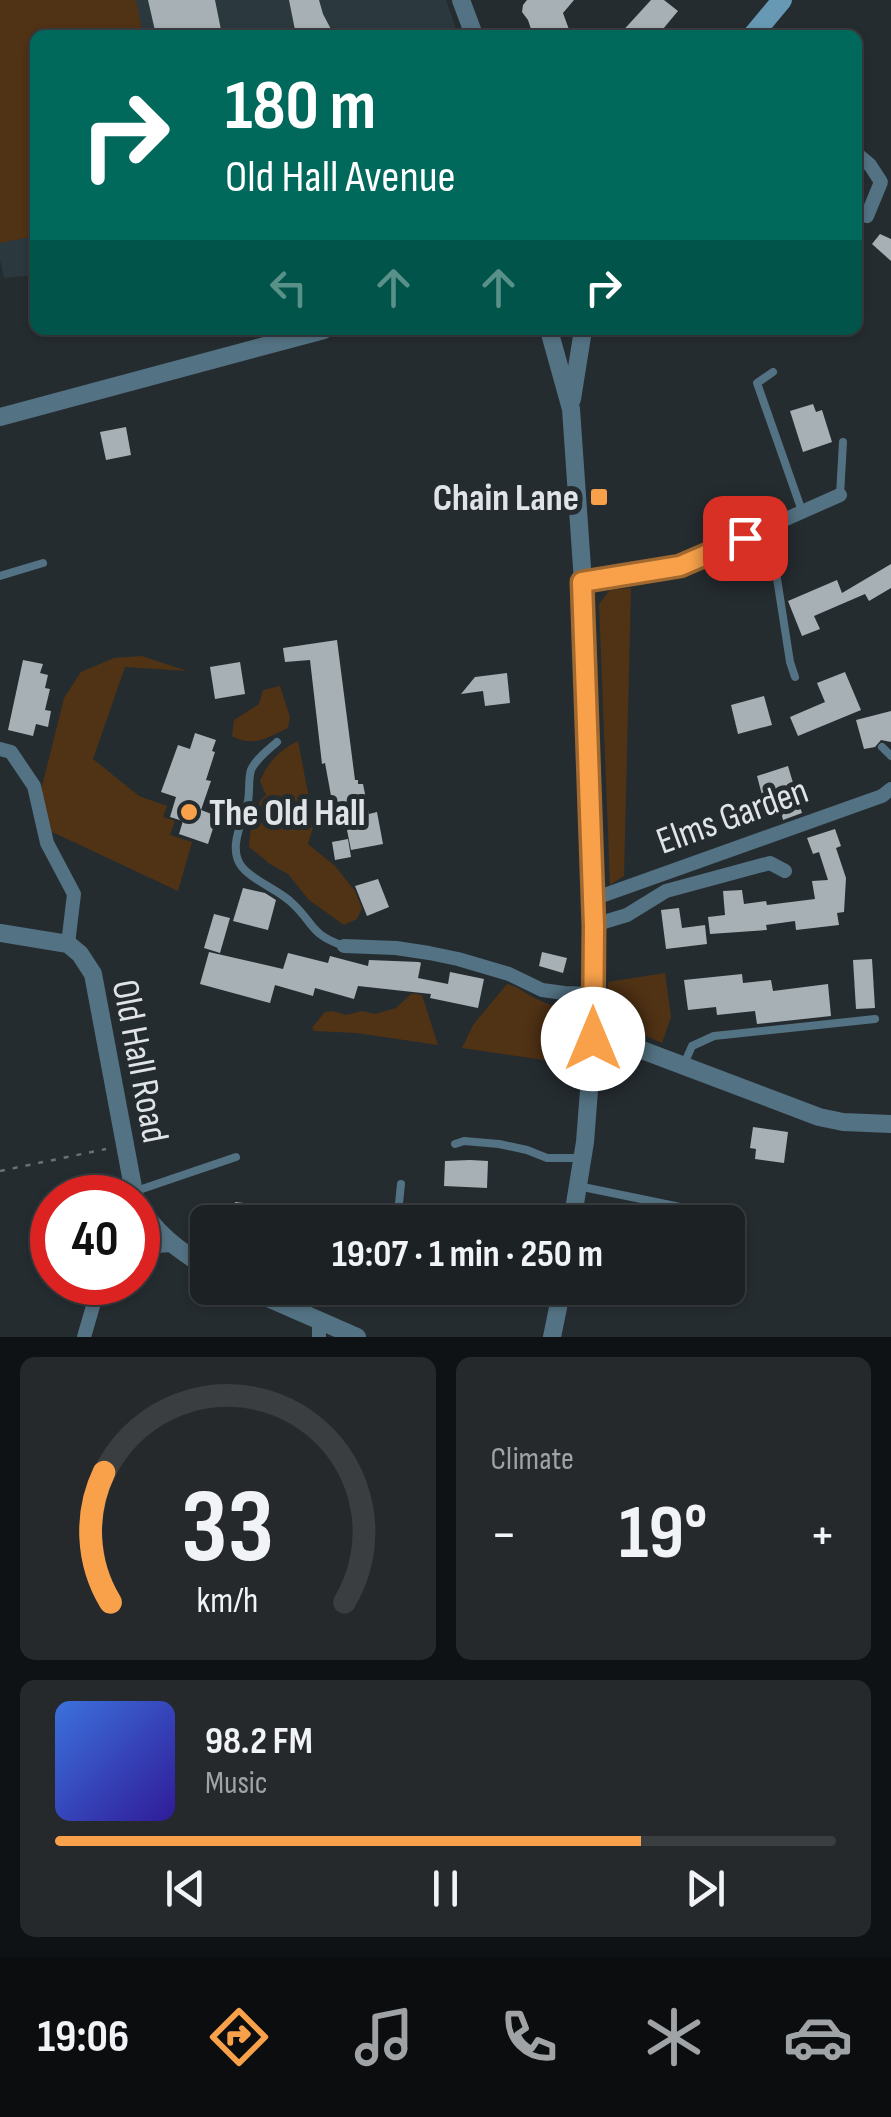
<!DOCTYPE html>
<html lang="en">
<head>
<meta charset="utf-8">
<style>
  :root { --surface:#1c2124; --page:#25292c; --text:#f1f3f6; --muted:#a0a3a6; --line:#3a3e41; --accent:#f8a14a }
  body { margin:0; font-family:"Sofia Sans Condensed",sans-serif; background:var(--page); color:var(--text); height:100vh; display:flex; flex-direction:column; font-size:38px; white-space:nowrap }
  * { box-sizing:border-box; margin:0 }
  p { font-size:32px; color:var(--muted) }
  .icon { flex:none; width:55px; height:55px; fill:none; stroke:currentColor; stroke-width:2; stroke-linecap:round; stroke-linejoin:round }
  .map { position:relative; height:1337px; overflow:hidden }
  .panel { display:flex; flex-direction:column; gap:20px; padding:20px; background:#0f1214; flex:1 }
  .panel>* { flex:none }
  .guide { position:absolute; left:30px; top:30px; width:832px; height:305px; border-radius:15px; box-shadow:0 2px 8px #0004,0 0 0 2px var(--line); background:#00695c; color:#fff; overflow:hidden }
  .speed { position:absolute; left:30px; top:1175px; display:flex; gap:20px; font-size:50px; font-weight:700; text-align:center }
  .speed>* { display:grid; place-content:center; width:130px; height:130px; border-radius:50%; background:var(--surface); box-shadow:0 2px 8px #0004,0 0 0 2px var(--line); line-height:1 }
  .speed .limit { border:15px solid #d22; background:#fff; color:#111 }
  .pin { position:absolute; display:grid; place-items:center; width:85px; height:85px; color:#fff; margin:-42px; border-radius:20px; box-shadow:0 5px 15px #0006 }
  .me { position:absolute; width:110px; margin:-55px; rotate:0deg; stroke-linejoin:round; filter:drop-shadow(0 0 8px #0008) }
  .turn { display:flex; align-items:center; gap:35px; height:210px; padding:0 30px; font-size:45px }
  .turn .icon { width:130px; height:130px; stroke-width:2.5 }
  .turn b { display:block; font-size:70px; line-height:85px }
  .lanes { display:flex; align-items:center; height:95px; padding:0 30px; background:#0003; justify-content:center; gap:50px; direction:ltr }
  .lanes .off { opacity:.35 }
  .big { font-size:75px; font-weight:700; line-height:1.1 }
  .panel .tile { flex:1; display:flex; flex-direction:column; justify-content:center; gap:15px; min-width:0; padding:0 35px; border-radius:15px; background:var(--page) }
  .panel .dial { align-items:center; gap:0 }
  .dial svg { height:260px; overflow:visible; fill:none; stroke:var(--line); stroke-width:7; stroke-linecap:round; text-anchor:middle }
  .dial text { fill:var(--text); stroke:none }
  .song { display:flex; align-items:center; gap:30px }
  .cover { width:120px; height:120px; border-radius:15px; background:linear-gradient(135deg,hsl(220 70% 55%),hsl(250 70% 35%)) }
  .played { height:10px; border-radius:5px; background:linear-gradient(90deg,var(--accent) 75%,var(--line) 75%) }
  .keys { display:flex; justify-content:space-around; direction:ltr }
  .heat { display:flex; justify-content:space-between; align-items:center; font-size:55px; direction:ltr }
  .panel .tiles { flex:1; display:grid; gap:20px; grid-template-columns:1fr 1fr }
  .tile:last-child { grid-column:span 2 }
  .trip { position:absolute; left:190px; top:1205px; width:555px; height:100px; border-radius:15px; background:var(--surface); box-shadow:0 2px 8px #0004,0 0 0 2px var(--line); font-weight:700; line-height:100px; text-align:center }
  .tab-bar { display:flex; height:160px; justify-content:space-around; align-items:center; background:#0b0d0e; color:var(--muted) }
  .tab-bar .icon { width:70px; height:70px }
  .tab-bar .selected { color:var(--accent) }
  .tab-bar b { font-size:45px; color:var(--text) }
  .map>svg:first-child { display:block }
  .built { fill:#2b383e }
  .green { fill:#503215 }
  .building { fill:#a7b0b5 }
  .lines { fill:none; stroke-linecap:round; stroke-linejoin:round }
  .path { stroke:#6a7073; stroke-width:2.5; stroke-dasharray:5 8; stroke-linecap:butt }
  .service { stroke:#537283; stroke-width:8 }
  .minor { stroke:#537283; stroke-width:14 }
  .tertiary { stroke:#537283; stroke-width:18 }
  .secondary { stroke:#6799b5; stroke-width:20 }
  .route-casing { stroke:#a16930; stroke-width:25 }
  .route { stroke:#f8a14a; stroke-width:18 }
  .poi-dot { fill:#f8a14a; stroke:#252c30; stroke-width:4 }
  .labels { text-anchor:middle; stroke-width:10; stroke-linejoin:round; paint-order:stroke }
  .poi-label { font-size:38px; font-weight:bold; fill:#e0e4e7; stroke:#252c30; text-anchor:end }
  .street-label { font-size:38px; fill:#e0e4e7; stroke:#252c30 }
</style>
</head>
<body>
<div class="map">
<svg width="891" height="1337" viewBox="0 0 891 1337">
  <rect width="100%" height="100%" fill="#252c30"/>
  <path class="built" d="M0,0H446L458,35H35V275L4,278L0,260Z"/>
  <g class="green">
    <path d="M0,0H136L143,35H35V236L0,243Z"/>
    <path d="M631,588L624,876L610,885L599,604L610,590Z"/>
    <path d="M142,656L187,671L125,667L93,759L139,796L167,806L163,817L175,821L170,835L192,842L178,891L50,831L41,790L64,698L81,672L114,658Z"/>
    <path d="M280,686L290,717L288,728C268,737 254,748 232,736L234,720L259,704L263,690Z"/>
    <path d="M298,741L314,824L308,844L335,866L355,891L362,908L357,919L344,925L309,900L288,874L270,864L249,847C251,828 251,808 266,795L260,781C269,761 278,751 298,741Z"/>
    <path d="M665,973L671,1017L662,1043L611,1021L608,1012V982Z"/>
    <path d="M507,984C520,987 526,995 539,1000C550,1006 562,1008 574,1011L572,1064L462,1048L473,1025Z"/>
    <path d="M412,993L422,995L438,1045L356,1033L314,1031L312,1028L325,1012L333,1011L346,1015L362,1011L375,1014L396,1008Z"/>
  </g>
  <g class="building">
    <path d="M148,0H215L222,35H156Z"/>
    <path d="M289,0H319L323,14L334,35H296Z"/>
    <path d="M527,0H574L563,13L571,35H533L528,20L522,12L523,5Z"/>
    <path d="M651,0H664L678,11L658,35H619Z"/>
    <path d="M880,234L891,239V261L872,244Z"/>
    <path d="M813,404L816,412L822,410L832,442L803,452L790,411Z"/>
    <path d="M126,427L131,455L106,460L100,432Z"/>
    <path d="M891,564V588L869,601L865,594L814,616L820,629L802,636L788,601L837,580L842,593Z"/>
    <path d="M337,640L355,780H358V784H363L369,814L377,812L383,844L351,850L343,810L334,812L325,763L322,764L310,660L285,662L283,648Z"/>
    <path d="M23,660L43,664L40,673L48,675L45,688L50,689L45,710L51,711L48,727L36,724L33,736L8,730Z"/>
    <path d="M240,662L245,694L215,699L210,667Z"/>
    <path d="M845,672L861,710L798,736L790,717L825,702L817,683Z"/>
    <path d="M507,673L510,703L485,706L483,691L461,694L475,677Z"/>
    <path d="M764,696L772,725L738,734L731,705Z"/>
    <path d="M891,711V742L881,740L875,747L864,749L856,720Z"/>
    <path d="M195,733L216,740L212,751L215,752L206,780L211,781L201,810L217,816L208,844L179,834L183,821L170,817L176,797L161,792L178,745L190,749Z"/>
    <path d="M788,766L802,813L783,820L781,812L773,814L767,793L762,795L757,776Z"/>
    <path d="M835,829L841,846L836,848L846,878L844,912L837,913L839,925L796,930L795,921L766,925L767,930L710,934L708,917L725,915L723,891L742,890L744,904L766,901L767,905L815,899L812,881L828,880L819,852L813,854L807,838Z"/>
    <path d="M348,839L351,857L335,860L332,842Z"/>
    <path d="M378,879L389,907L367,916L355,886Z"/>
    <path d="M243,888L265,893L276,900L268,930L233,921Z"/>
    <path d="M679,908L682,928L705,925L707,944L666,949L661,910Z"/>
    <path d="M214,914L230,918L220,953L204,948Z"/>
    <path d="M209,952L283,969L288,953L328,963L330,956L368,966L369,960L419,962L421,963L418,978L448,984L450,972L484,979L478,1008L430,998L431,994L358,986L354,999L315,988L313,996L275,985L270,1003L200,984Z"/>
    <path d="M542,952L567,958L563,973L539,966Z"/>
    <path d="M872,959L875,1008L856,1009L853,960Z"/>
    <path d="M742,974L743,983L771,980L773,991L828,984L831,1016L757,1024L755,1011L717,1015L716,1007L688,1010L684,980Z"/>
    <path d="M753,1127L788,1132L784,1163L755,1159L756,1149L750,1148Z"/>
    <path d="M470,1160L488,1161L487,1188L444,1186L445,1161Z"/>
    <path d="M235,1202L252,1204L250,1222H232Z"/>
    <path d="M644,1208L684,1216V1222H641Z"/>
  </g>
  <g class="lines">
    <path class="path" d="M0,1171L106,1149"/>
    <g class="service">
      <path d="M773,372L757,383L802,511"/>
      <path d="M840,495L843,442"/>
      <path d="M769,527L790,662L795,677"/>
      <path d="M0,576L43,563"/>
      <path d="M277,742C268,750 256,759 251,770C248,780 250,791 248,801C243,821 227,848 242,867C253,881 279,890 292,903C315,924 309,934 344,946"/>
      <path d="M882,747L891,756"/>
      <path d="M684,1064L692,1046L714,1036L875,1019"/>
      <path d="M455,1144L464,1141L499,1144L527,1150L547,1158H582"/>
      <path d="M578,1186L714,1214"/>
      <path d="M133,1192L236,1157"/>
      <path d="M400,1222L398,1213L401,1184"/>
      <path d="M541,1288L562,1290"/>
    </g>
    <g class="minor">
      <path d="M858,155L870,165L881,182L867,216"/>
      <path d="M583,582L680,566L840,495"/>
      <path d="M0,749L11,752L34,786L47,843L74,894L68,944"/>
      <path d="M593,899L882,796L891,789"/>
      <path d="M594,925L627,915L666,891L770,863L785,871"/>
      <path d="M344,946L396,948L429,953L458,959L509,974L542,990L564,993L593,994"/>
      <path d="M138,1247L173,1245"/>
      <path d="M319,1322V1337"/>
      <path d="M84,1337L100,1282"/>
    </g>
    <g class="tertiary">
      <path d="M461,0L474,35"/>
      <path d="M549,330L571,409L583,582L592,845L593,1039L585,1142L572,1222"/>
      <path d="M572,399L583,330"/>
      <path d="M0,417L324,330"/>
      <path d="M0,933L68,944L80,954L93,974L135,1198"/>
      <path d="M593,1039H605L634,1047L819,1117L843,1122L891,1124"/>
      <path d="M138,1203C154,1232 179,1251 208,1268"/>
      <path d="M245,1288L357,1337"/>
      <path d="M552,1337L562,1288"/>
    </g>
    <path class="secondary" d="M753,35L782,0"/>
  </g>
  <g class="lines">
    <g class="route-casing">
      <path id="route" d="M593,1039L594,926L582,582L680,566L745,538"/>
    </g>
    <use href="#route" class="route"/>
  </g>
  <g class="poi-dot">
    <rect x="589" y="487" width="20" height="20" rx="5"/>
    <circle cx="189" cy="812" r="10"/>
  </g>
  <g class="labels">
    <g class="poi-label">
      <text x="579" y="510">Chain Lane</text>
      <text x="209" y="825" text-anchor="start">The Old Hall</text>
    </g>
    <g class="street-label">
      <text transform="translate(732 815) rotate(-20)" y="13">Elms Garden</text>
      <text transform="translate(141 1061) rotate(79)" y="13">Old Hall Road</text>
    </g>
  </g>
</svg>
<div class="speed"><div class="limit">40</div></div>
<div class="pin" style="left:745px;top:538px;background:#d93025"><svg class="icon" aria-label="arrive" viewBox="0 0 24 24"><path d="M6 21V4h12l-3 4 3 4H6"/></svg></div>
<svg class="me" style="left:593px;top:1039px" viewBox="-20 -20 40 40"><circle r="19" fill="#fff"/><path d="M0-13L10 11 0 6-10 11z" fill="#f8a14a"/></svg>
<div class="trip">19:07 · 1 min · 250 m</div>
<div class="guide">
<div class="turn"><svg class="icon" aria-label="right" viewBox="0 0 24 24"><path d="M7 20v-9h11M14 6l5 5-5 5"/></svg><div><b>180 m</b>Old Hall Avenue</div></div>
<div class="lanes"><svg class="icon off" aria-label="left" viewBox="0 0 24 24"><path d="M17 20v-9H6M10 6l-5 5 5 5"/></svg><svg class="icon off" aria-label="ahead" viewBox="0 0 24 24"><path d="M12 20V5M6 11l6-6 6 6"/></svg><svg class="icon off" aria-label="ahead" viewBox="0 0 24 24"><path d="M12 20V5M6 11l6-6 6 6"/></svg><svg class="icon" aria-label="right" viewBox="0 0 24 24"><path d="M7 20v-9h11M14 6l5 5-5 5"/></svg></div>
</div>
</div>
<section class="panel">
<div class="tiles">
<div class="tile dial"><svg viewBox="0 0 100 80">
<path d="M14 69A42 42 0 1 1 86 69"/>
<path d="M14 69A42 42 0 0 1 12 29" stroke="#f8a14a"/>
<text x="50" y="56" font-size="32" font-weight="700">33</text>
<text x="50" y="72" font-size="11">km/h</text>
</svg></div>
<div class="tile"><p>Climate</p>
<div class="heat"><a>−</a><b class="big">19°</b><a>+</a></div>
</div>
<div class="tile">
<div class="song"><i class="cover"></i><div><b>98.2 FM</b><p>Music</p></div></div>
<div class="played"></div>
<div class="keys"><svg class="icon" aria-label="previous" viewBox="0 0 24 24"><path d="M18 5L8 12l10 7zM5 5v14"/></svg><svg class="icon" aria-label="pause" viewBox="0 0 24 24"><path d="M8 5v14M16 5v14"/></svg><svg class="icon" aria-label="next" viewBox="0 0 24 24"><path d="M6 5l10 7-10 7zM19 5v14"/></svg></div>
</div>
</div>
</section>
<nav class="tab-bar">
<b>19:06</b>
<svg class="icon selected" aria-label="directions" viewBox="0 0 24 24"><path d="M12 3l9 9-9 9-9-9zM9 14v-3h6M13 9l2 2-2 2"/></svg>
<svg class="icon" aria-label="music" viewBox="0 0 24 24"><path d="M9 18V5l10-2v13"/><circle cx="6" cy="18" r="3"/><circle cx="16" cy="16" r="3"/></svg>
<svg class="icon" aria-label="phone" viewBox="0 0 24 24"><path d="M5 4h4l2 5-3 2q2 4 5 5l2-3 5 2v4C11 20 4 13 5 4z"/></svg>
<svg class="icon" aria-label="climate" viewBox="0 0 24 24"><path d="M12 3v18M4 7l16 10M4 17L20 7"/></svg>
<svg class="icon" aria-label="car" viewBox="0 0 24 24"><path d="M5 17H2v-5l4-1 3-4h7l3 4 3 1v5h-3M9 17h6M6 11h13"/><circle cx="7" cy="17" r="2"/><circle cx="17" cy="17" r="2"/></svg>
</nav>
</body>
</html>
